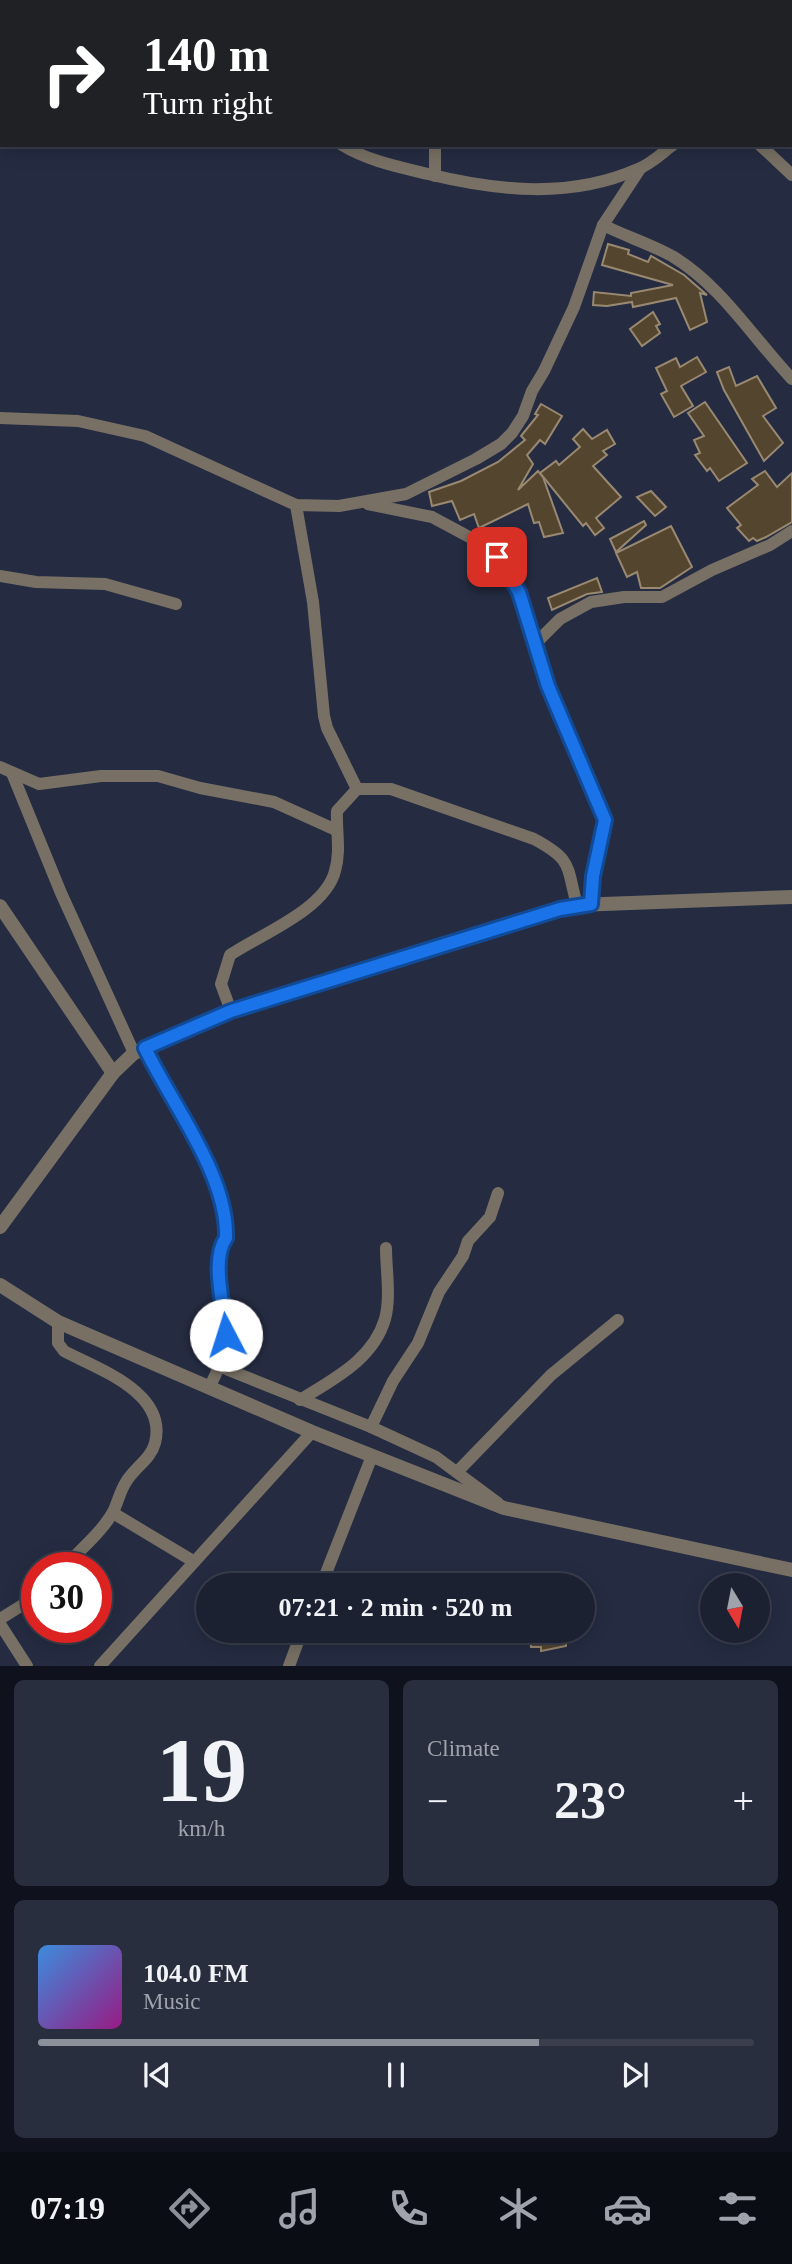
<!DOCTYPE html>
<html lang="en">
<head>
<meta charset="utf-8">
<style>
  :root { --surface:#1c2132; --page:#292e3e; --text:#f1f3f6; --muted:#a0a3ac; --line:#3a3e4d; --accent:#8c9099 }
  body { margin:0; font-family:Georgia,serif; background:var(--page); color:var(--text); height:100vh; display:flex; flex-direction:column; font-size:26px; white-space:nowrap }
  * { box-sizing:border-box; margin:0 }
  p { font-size:23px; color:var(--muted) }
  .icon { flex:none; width:38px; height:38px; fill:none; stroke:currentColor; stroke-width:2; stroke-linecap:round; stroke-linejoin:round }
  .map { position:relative; height:1666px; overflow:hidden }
  .details { display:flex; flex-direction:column; gap:14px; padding:14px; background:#0f121c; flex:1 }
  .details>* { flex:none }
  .banner { position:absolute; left:0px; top:0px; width:793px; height:147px; box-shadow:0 4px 18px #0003,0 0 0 2px var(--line); background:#202124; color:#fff; overflow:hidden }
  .needle { width:46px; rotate:170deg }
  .tools { position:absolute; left:700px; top:1573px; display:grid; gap:14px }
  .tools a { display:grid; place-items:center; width:70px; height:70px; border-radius:50%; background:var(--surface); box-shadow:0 4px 18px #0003,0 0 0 2px var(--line); font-size:35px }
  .speed { position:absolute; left:21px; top:1552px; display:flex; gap:14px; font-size:35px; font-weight:700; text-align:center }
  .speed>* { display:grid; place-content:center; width:91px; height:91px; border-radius:50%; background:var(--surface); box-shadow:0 4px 18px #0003,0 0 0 2px var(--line); line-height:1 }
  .speed .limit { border:10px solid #d22; background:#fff; color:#111 }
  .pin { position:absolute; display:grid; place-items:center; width:60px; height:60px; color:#fff; margin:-30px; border-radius:14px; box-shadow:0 4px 10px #0006 }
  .me { position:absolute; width:77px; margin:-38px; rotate:355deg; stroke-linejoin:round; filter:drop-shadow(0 0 5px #0008) }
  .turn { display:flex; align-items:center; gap:24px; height:147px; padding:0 28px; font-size:32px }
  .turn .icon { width:91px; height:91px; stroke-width:2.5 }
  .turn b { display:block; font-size:49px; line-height:60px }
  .big { font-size:52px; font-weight:800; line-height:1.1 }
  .details .widget { flex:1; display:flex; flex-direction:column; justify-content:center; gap:10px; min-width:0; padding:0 24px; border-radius:10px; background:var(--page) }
  .details .dial { align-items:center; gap:0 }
  .dial b { font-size:91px; line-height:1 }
  .song { display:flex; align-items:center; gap:21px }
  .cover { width:84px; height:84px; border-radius:10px; background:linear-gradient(135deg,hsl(210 70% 55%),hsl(310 70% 35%)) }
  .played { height:7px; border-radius:4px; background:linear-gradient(90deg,var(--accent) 70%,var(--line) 70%) }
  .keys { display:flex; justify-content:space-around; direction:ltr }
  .heat { display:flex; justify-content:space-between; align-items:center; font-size:38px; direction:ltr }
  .details .tiles { flex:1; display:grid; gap:14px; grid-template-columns:1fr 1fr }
  .widget:last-child { grid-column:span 2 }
  .trip { position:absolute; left:196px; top:1573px; width:399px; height:70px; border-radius:35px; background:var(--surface); box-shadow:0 4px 18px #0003,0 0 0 2px var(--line); font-weight:800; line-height:70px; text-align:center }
  .tabs { display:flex; height:112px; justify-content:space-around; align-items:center; background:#0b0d14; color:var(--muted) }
  .tabs .icon { width:49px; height:49px }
  .tabs .on { color:var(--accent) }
  .tabs b { font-size:32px; color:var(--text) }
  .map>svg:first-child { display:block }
  .building { fill:#54452f; stroke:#9a8971; stroke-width:2 }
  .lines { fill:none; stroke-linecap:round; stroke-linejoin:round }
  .minor { stroke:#787064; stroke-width:12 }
  .tertiary { stroke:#787064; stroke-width:14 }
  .route-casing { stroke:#114b97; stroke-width:18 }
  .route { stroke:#1a73e8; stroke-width:12 }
</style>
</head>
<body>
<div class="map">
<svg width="792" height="1666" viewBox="0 0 792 1666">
  <rect width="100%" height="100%" fill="#252c42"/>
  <g class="building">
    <path d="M608,244L629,250L628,254L648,262L651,256L684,275L707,295L700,293L707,322L690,330L676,298L633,307L632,302L607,306L593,305L594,292L631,296V293L673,285L602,265Z"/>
    <path d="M653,312L660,324L656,326L660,333L642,346L630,329Z"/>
    <path d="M697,357L706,372L681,386L693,406L674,417L661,394L667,391L656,368L676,358L680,367Z"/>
    <path d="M729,367L736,386L757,376L776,408L763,416L783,443L764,461L724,390L717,372Z"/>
    <path d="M705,402L747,463L719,481L710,468L707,471L695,455L700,453L694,440L704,436L688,413Z"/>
    <path d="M541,404L562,416L545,444L540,440L527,455L533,464L518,490L538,471L543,477L563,533L544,537L539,522L534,523L528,504L479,528L474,514L460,520L452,501L432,506L429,492L461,481L498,462L525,440L521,436L538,415L535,414Z"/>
    <path d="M583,429L592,439L607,430L615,444L603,451L607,455L593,466L621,497L596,518L604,528L595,535L586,523L583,526L540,473L556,461L559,465L580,447L573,439Z"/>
    <path d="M765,471L777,487L792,473V522L766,537L757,541L753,538L749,541L737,528L741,525L727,508L758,485L752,479Z"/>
    <path d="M651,491L666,507L655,516L637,497Z"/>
    <path d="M644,521L646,525L616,552L610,539Z"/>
    <path d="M671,526L692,567L660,588H641L637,572L627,577L616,553Z"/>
    <path d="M597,578L602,592L587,594L552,610L548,598Z"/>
    <path d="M566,1631V1646L541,1651V1647H531L530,1632Z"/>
  </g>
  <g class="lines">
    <g class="minor">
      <path d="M118,0L121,2"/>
      <path d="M182,2L184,0"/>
      <path d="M434,2V0"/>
      <path d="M791,74H792"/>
      <path d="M342,145C368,161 399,167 428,174C498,191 570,199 638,169C651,164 662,153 673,145"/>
      <path d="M435,145V176"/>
      <path d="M760,145L792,175"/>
      <path d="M603,225C625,236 650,244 672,256C721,285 753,338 792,379"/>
      <path d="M0,418L78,421L145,436L296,505L339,506L406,494L476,459L501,444L512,433L523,416L532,391L544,371L574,307L603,225L640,169"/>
      <path d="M368,504L432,517L486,546L510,574L541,655L548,686L605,820L593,875L591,904"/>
      <path d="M296,505L313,602L324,716L327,728L357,789H391L534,839C573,860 566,865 577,905"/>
      <path d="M0,576L36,582L105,584L176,604"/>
      <path d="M536,643L560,619L591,602L624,597H662L712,570L770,545L792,531"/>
      <path d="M0,767L39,784L101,776H158L200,788L274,802L336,830"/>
      <path d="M12,773L61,893L134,1053"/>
      <path d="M231,1011L221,984L230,955C261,934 325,910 335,871C341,851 336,831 337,811L357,789"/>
      <path d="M145,1048C172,1105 219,1162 226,1226C228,1241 217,1252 218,1267C222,1313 234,1342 210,1386"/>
      <path d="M58,1322V1343L64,1351C97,1369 168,1392 155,1443C151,1459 134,1468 126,1482C120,1491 118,1502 113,1512C102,1532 79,1551 63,1568"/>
      <path d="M221,1367L371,1427L436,1457L498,1503"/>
      <path d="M300,1400C333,1379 373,1360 385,1319C391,1297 386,1270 386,1248"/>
      <path d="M371,1427L393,1381L418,1343L439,1292L463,1256L468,1241L490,1217L498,1193"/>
      <path d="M458,1471L551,1375L618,1320"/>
      <path d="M113,1513L193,1561"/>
      <path d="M321,1586L372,1456"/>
      <path d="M0,1619L37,1596"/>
      <path d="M0,1624L27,1666"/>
      <path d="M100,1666L312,1432"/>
      <path d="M289,1666L302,1631"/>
    </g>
    <g class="tertiary">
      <path d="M0,906L113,1073"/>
      <path d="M0,1227L113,1073L134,1053L231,1011L560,909L577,905L792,897"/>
      <path d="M0,1285L58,1322L312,1432L504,1508L792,1570"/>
    </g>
  </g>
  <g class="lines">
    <g class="route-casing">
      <path id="route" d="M226,1335C225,1309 210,1260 226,1238C228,1175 171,1103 145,1048L231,1011L560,909L591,904L593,876L605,820L548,686L519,592L497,557"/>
    </g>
    <use href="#route" class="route"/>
  </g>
</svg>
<div class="tools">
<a><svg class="needle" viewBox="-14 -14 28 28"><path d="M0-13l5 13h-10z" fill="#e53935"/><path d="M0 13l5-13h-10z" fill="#a0a3ac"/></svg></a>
</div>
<div class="speed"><div class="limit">30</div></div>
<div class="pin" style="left:497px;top:557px;background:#d93025"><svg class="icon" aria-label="arrive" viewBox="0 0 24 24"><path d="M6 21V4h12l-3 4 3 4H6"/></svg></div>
<svg class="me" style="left:226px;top:1335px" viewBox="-20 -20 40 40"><circle r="19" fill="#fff"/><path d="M0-13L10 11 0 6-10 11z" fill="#1a73e8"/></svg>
<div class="trip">07:21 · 2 min · 520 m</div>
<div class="banner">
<div class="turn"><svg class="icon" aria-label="right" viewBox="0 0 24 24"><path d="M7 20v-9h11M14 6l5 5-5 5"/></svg><div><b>140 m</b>Turn right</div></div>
</div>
</div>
<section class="details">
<div class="tiles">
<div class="widget dial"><b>19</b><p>km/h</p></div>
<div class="widget"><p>Climate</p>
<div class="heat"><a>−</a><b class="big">23°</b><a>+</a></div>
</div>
<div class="widget">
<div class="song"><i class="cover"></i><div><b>104.0 FM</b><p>Music</p></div></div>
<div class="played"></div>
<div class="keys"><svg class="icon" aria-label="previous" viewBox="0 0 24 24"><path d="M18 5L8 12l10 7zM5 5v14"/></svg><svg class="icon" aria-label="pause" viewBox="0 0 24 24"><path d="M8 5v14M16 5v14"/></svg><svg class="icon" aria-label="next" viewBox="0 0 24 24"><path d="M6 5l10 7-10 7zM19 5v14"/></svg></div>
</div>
</div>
</section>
<nav class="tabs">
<b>07:19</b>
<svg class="icon on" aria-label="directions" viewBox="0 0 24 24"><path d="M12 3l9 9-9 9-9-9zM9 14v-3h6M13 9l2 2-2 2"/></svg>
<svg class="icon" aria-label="music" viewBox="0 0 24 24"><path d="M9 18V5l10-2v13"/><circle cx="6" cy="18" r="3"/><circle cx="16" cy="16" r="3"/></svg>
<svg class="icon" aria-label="phone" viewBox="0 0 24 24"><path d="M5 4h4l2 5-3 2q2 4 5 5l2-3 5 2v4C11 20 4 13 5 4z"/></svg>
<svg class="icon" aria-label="climate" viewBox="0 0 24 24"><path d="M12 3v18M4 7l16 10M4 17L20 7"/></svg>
<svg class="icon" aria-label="car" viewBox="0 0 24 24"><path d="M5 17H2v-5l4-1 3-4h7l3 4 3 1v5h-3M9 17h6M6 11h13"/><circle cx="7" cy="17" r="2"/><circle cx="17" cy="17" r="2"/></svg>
<svg class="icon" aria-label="filters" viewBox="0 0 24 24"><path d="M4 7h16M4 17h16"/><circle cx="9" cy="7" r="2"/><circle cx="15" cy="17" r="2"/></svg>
</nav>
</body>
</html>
